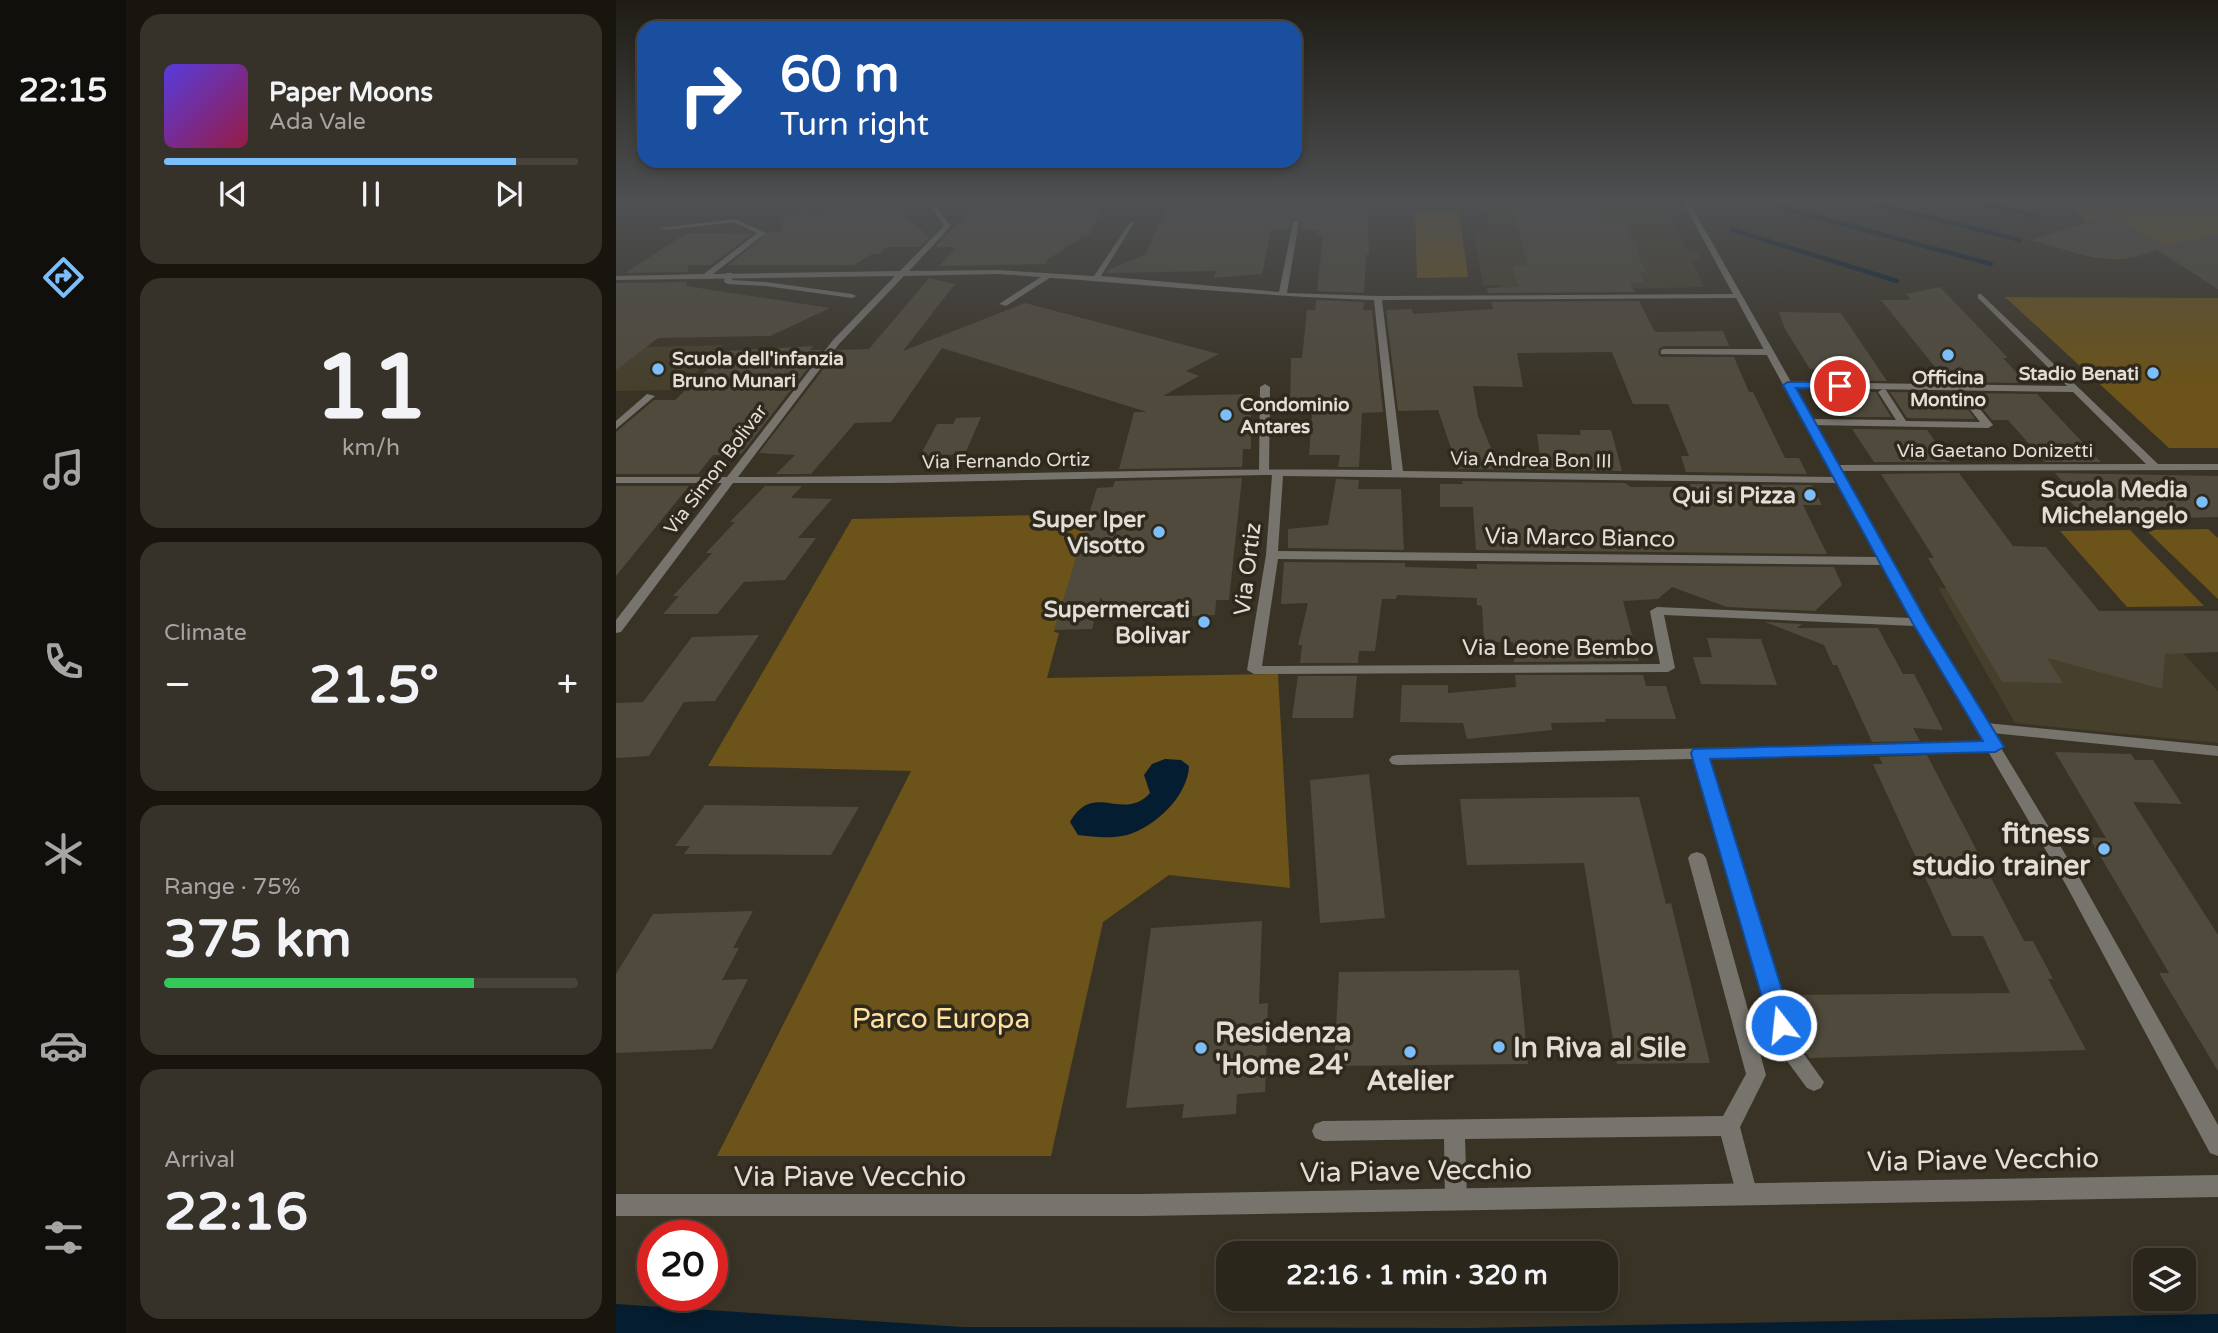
<!DOCTYPE html>
<html lang="en">
<head>
<meta charset="utf-8">
<style>
  :root { --surface:#2b261c; --page:#373229; --text:#f1f3f6; --muted:#a6a5a3; --line:#47433b; --accent:#7cbef9 }
  body { margin:0; font-family:"Varela Round",sans-serif; background:var(--page); color:var(--text); height:100vh; display:flex; flex-direction:column; font-size:26px; white-space:nowrap }
  * { box-sizing:border-box; margin:0 }
  p { font-size:23px; color:var(--muted) }
  .icon { flex:none; width:38px; height:38px; fill:none; stroke:currentColor; stroke-width:2; stroke-linecap:round; stroke-linejoin:round }
  .map { position:relative; flex:1; overflow:hidden }
  .panel { display:flex; flex-direction:column; gap:14px; padding:14px; background:#18150f; width:490px }
  .panel>* { flex:none }
  .banner { position:absolute; left:21px; top:21px; width:665px; height:147px; border-radius:21px; box-shadow:0 4px 10px #0003,0 0 0 2px var(--line); background:#1a4fa0; color:#fff; overflow:hidden }
  .buttons { position:absolute; left:1517px; top:1248px; display:grid; gap:14px }
  .buttons a { display:grid; place-items:center; width:63px; height:63px; border-radius:14px; background:var(--surface); box-shadow:0 4px 10px #0003,0 0 0 2px var(--line); font-size:35px }
  .speed { position:absolute; left:21px; top:1220px; display:flex; gap:14px; font-size:35px; font-weight:700; text-align:center }
  .speed>* { display:grid; place-content:center; width:91px; height:91px; border-radius:50%; background:var(--surface); box-shadow:0 4px 10px #0003,0 0 0 2px var(--line); line-height:1 }
  .speed .limit { border:10px solid #d22; background:#fff; color:#111 }
  .pin { position:absolute; display:grid; place-items:center; width:60px; height:60px; color:#fff; margin:-30px; border:4px solid #fff; border-radius:50%; box-shadow:0 2px 7px #0007 }
  .me { position:absolute; width:77px; margin:-38px; rotate:344deg; stroke-linejoin:round; filter:drop-shadow(0 0 5px #0008) }
  .turn { display:flex; align-items:center; gap:24px; height:147px; padding:0 28px; font-size:32px }
  .turn .icon { width:91px; height:91px; stroke-width:2.5 }
  .turn b { display:block; font-size:49px; line-height:60px }
  .big { font-size:52px; font-weight:800; line-height:1.1 }
  .panel .card { flex:1; display:flex; flex-direction:column; justify-content:center; gap:10px; min-width:0; padding:0 24px; border-radius:21px; background:var(--page) }
  .panel .dial { align-items:center; gap:0 }
  .dial b { font-size:91px; line-height:1 }
  .song { display:flex; align-items:center; gap:21px }
  .cover { width:84px; height:84px; border-radius:10px; background:linear-gradient(135deg,hsl(250 70% 55%),hsl(340 70% 35%)) }
  .played { height:7px; border-radius:4px; background:linear-gradient(90deg,var(--accent) 85%,var(--line) 85%) }
  .keys { display:flex; justify-content:space-around; direction:ltr }
  .heat { display:flex; justify-content:space-between; align-items:center; font-size:38px; direction:ltr }
  .charge { height:10px; border-radius:5px; background:linear-gradient(90deg,#34c759 75%,var(--line) 0) }
  .trip { position:absolute; left:600px; top:1241px; width:402px; height:70px; border-radius:21px; background:var(--surface); box-shadow:0 4px 10px #0003,0 0 0 2px var(--line); font-weight:800; line-height:70px; text-align:center }
  main { display:flex; flex:1; min-height:0 }
  .menu { display:flex; flex-direction:column; width:126px; justify-content:space-around; align-items:center; background:#110f0b; color:var(--muted) }
  .menu .icon { width:49px; height:49px }
  .menu .on { color:var(--accent) }
  .menu b { font-size:32px; color:var(--text) }
  .map>svg:first-child { display:block }
  .built { fill:#463f2c }
  .green { fill:#6b5319 }
  .water { fill:#051d30 }
  .lines { fill:none; stroke-linecap:round; stroke-linejoin:round }
  .stream { stroke:#051d30; stroke-width:4.5 }
  .building { fill:#504a3d }
  .service { fill:#77746e; fill-rule:evenodd }
  .minor { fill:#77746e; fill-rule:evenodd }
  .tertiary { fill:#77746e; fill-rule:evenodd }
  .route { fill:#1a73e8; stroke:#114b97; stroke-width:2 }
  .poi-dot { fill:#7cbef9; stroke:#2e291c; stroke-width:2.5 }
  .labels { text-anchor:middle; stroke-width:7; stroke-linejoin:round; paint-order:stroke }
  .far-poi-label { font-size:19px; font-weight:bold; fill:#e2ded6; stroke:#2e291c; text-anchor:start }
  .far-street-label { font-size:19px; fill:#e2ded6; stroke:#2e291c }
  .poi-label { font-size:23px; font-weight:bold; fill:#e2ded6; stroke:#2e291c; text-anchor:end }
  .street-label { font-size:23px; fill:#e2ded6; stroke:#2e291c }
  .near-poi-label { font-size:28px; font-weight:bold; fill:#e2ded6; stroke:#2e291c; text-anchor:start }
  .near-park-label { font-size:28px; fill:#ffe09f; stroke:#2e291c }
  .near-street-label { font-size:28px; fill:#e2ded6; stroke:#2e291c }
</style>
</head>
<body>
<main>
<nav class="menu">
<b>22:15</b>
<svg class="icon on" aria-label="directions" viewBox="0 0 24 24"><path d="M12 3l9 9-9 9-9-9zM9 14v-3h6M13 9l2 2-2 2"/></svg>
<svg class="icon" aria-label="music" viewBox="0 0 24 24"><path d="M9 18V5l10-2v13"/><circle cx="6" cy="18" r="3"/><circle cx="16" cy="16" r="3"/></svg>
<svg class="icon" aria-label="phone" viewBox="0 0 24 24"><path d="M5 4h4l2 5-3 2q2 4 5 5l2-3 5 2v4C11 20 4 13 5 4z"/></svg>
<svg class="icon" aria-label="climate" viewBox="0 0 24 24"><path d="M12 3v18M4 7l16 10M4 17L20 7"/></svg>
<svg class="icon" aria-label="car" viewBox="0 0 24 24"><path d="M5 17H2v-5l4-1 3-4h7l3 4 3 1v5h-3M9 17h6M6 11h13"/><circle cx="7" cy="17" r="2"/><circle cx="17" cy="17" r="2"/></svg>
<svg class="icon" aria-label="filters" viewBox="0 0 24 24"><path d="M4 7h16M4 17h16"/><circle cx="9" cy="7" r="2"/><circle cx="15" cy="17" r="2"/></svg>
</nav>
<section class="panel">
<div class="card">
<div class="song"><i class="cover"></i><div><b>Paper Moons</b><p>Ada Vale</p></div></div>
<div class="played"></div>
<div class="keys"><svg class="icon" aria-label="previous" viewBox="0 0 24 24"><path d="M18 5L8 12l10 7zM5 5v14"/></svg><svg class="icon" aria-label="pause" viewBox="0 0 24 24"><path d="M8 5v14M16 5v14"/></svg><svg class="icon" aria-label="next" viewBox="0 0 24 24"><path d="M6 5l10 7-10 7zM19 5v14"/></svg></div>
</div>
<div class="card dial"><b>11</b><p>km/h</p></div>
<div class="card"><p>Climate</p>
<div class="heat"><a>−</a><b class="big">21.5°</b><a>+</a></div>
</div>
<div class="card"><p>Range · 75%</p><b class="big">375 km</b><div class="charge"></div></div>
<div class="card"><p>Arrival</p><b class="big">22:16</b></div>
</section>
<div class="map">
<svg width="1602" height="1333" viewBox="0 0 1602 1333">
  <rect width="100%" height="100%" fill="#393326"/>
  <g class="built">
    <path d="M867,200H1045L1072,252L1082,253L1085,259L1076,260L1088,287L887,292L885,285H867L857,229H874Z"/>
    <path d="M108,345L63,390L0,391V348Z"/>
    <path d="M1322,588L1452,590L1481,612L1555,640L1602,691V743L1399,723Z"/>
  </g>
  <g class="green">
    <path d="M1463,200H1602V289L1538,247C1514,267 1470,258 1444,248L1472,225L1458,209Z"/>
    <path d="M799,212H843L852,277L801,278Z"/>
    <path d="M1389,297L1602,298V448H1553Z"/>
    <path d="M474,514L438,632L443,633L431,678L662,674L674,888L553,875L487,922L435,1156H101L295,771L92,766L236,519Z"/>
    <path d="M1592,529L1602,538V599L1530,530Z"/>
    <path d="M1514,530L1588,606L1511,607L1444,531Z"/>
  </g>
  <g class="water">
    <path d="M549,759L565,760L573,766C572,796 539,827 511,835C495,839 477,837 462,835L454,822C478,780 507,823 534,793L528,775L536,764Z"/>
    <path d="M0,1304L346,1327L856,1328L1602,1314V1333H0Z"/>
  </g>
  <g class="lines">
    <g class="stream">
      <path d="M1244,200L1404,240"/>
      <path d="M1353,200L1421,216"/>
      <path d="M1164,207L1375,264"/>
      <path d="M1117,230L1281,281"/>
    </g>
  </g>
  <g class="building">
    <path d="M708,201H739L738,205H751L753,254L750,255L748,293L701,291L707,235H702L703,230H684L686,222L681,218L676,220L673,230H655L646,274L598,278L600,271L491,273L492,270L529,255L550,209L625,208L626,205L708,204Z"/>
    <path d="M949,201L1010,226L1024,254H1021L1030,272H1023L1028,282L1014,283L1019,292L872,293L871,288L903,287L896,266H912L895,202Z"/>
    <path d="M362,202H450L446,209H486L473,235H466L464,240L450,246L446,251L433,258L429,264L323,266L340,247H319Z"/>
    <path d="M274,203L313,237L304,247H270L263,254H256L238,265H113L152,232H165L168,214L197,211V214Z"/>
    <path d="M1495,215L1547,245L1602,234V289L1541,250L1520,257L1491,258L1465,254L1415,240Z"/>
    <path d="M71,233L136,234L95,265H72V272L9,273Z"/>
    <path d="M313,278L339,284L287,351L409,303L603,354L570,371L583,376L547,396L635,394V449H627L626,467L503,469L518,412H531L326,348L275,422L239,423L195,474H160L179,455L143,453L222,350L253,349Z"/>
    <path d="M71,282L70,286L214,308L154,336L42,338L0,370V283Z"/>
    <path d="M1324,287L1392,358H1387L1410,383L1331,382L1265,300H1291L1294,299L1290,294Z"/>
    <path d="M700,300L748,302L747,310H756L767,412L746,413L743,467H722L724,455H693L697,401L674,402L675,358H686L691,310H699Z"/>
    <path d="M1023,301L1039,332L1107,331L1113,346H1048L1043,348L1042,354L1045,357H1118L1133,392H1137L1169,458H1183L1191,474L1070,472L1065,456H1073L1052,404H1017L996,352L901,353L907,387L857,386L862,416L879,458L924,456L921,434L965,435L964,430H995L1006,471L842,469L822,410L782,411L770,310L796,309L797,314L877,309L875,302Z"/>
    <path d="M1163,312L1225,313L1271,381L1204,380L1198,369H1194L1169,329Z"/>
    <path d="M197,346L194,350H206L125,454L97,455L82,474H0V432L38,400H59L111,351Z"/>
    <path d="M1211,391L1260,392L1275,417H1228Z"/>
    <path d="M1274,392L1340,393L1359,419L1291,418Z"/>
    <path d="M1354,393L1421,394L1485,462H1429L1392,420H1376Z"/>
    <path d="M365,417L349,454L304,456L321,424H337L340,418Z"/>
    <path d="M1236,429L1311,430L1334,462H1258Z"/>
    <path d="M1343,473L1397,546L1430,547L1483,611H1602V652L1549,654L1546,689L1431,658L1447,683L1386,682L1312,558H1318L1265,474Z"/>
    <path d="M1439,473L1602,476V517L1472,520L1444,491L1454,490Z"/>
    <path d="M626,478L613,600H600L599,615L514,619L484,598L476,629L438,630L481,488L497,487L499,481Z"/>
    <path d="M720,479L743,480L742,489H785L788,550L672,548V529L712,525Z"/>
    <path d="M846,481L1009,483L1015,487H1075L1074,484L1196,485L1206,505H1187L1211,554L860,550L857,507H824V484H847Z"/>
    <path d="M0,486H73L0,576Z"/>
    <path d="M149,486H186L175,498L216,499L182,538H200L169,580L128,582L101,614H47L63,596H57L96,553H90L119,522H114Z"/>
    <path d="M668,562L789,563V567L861,569V564L1218,567L1226,585L1199,611L1111,607L1056,587L1042,599L1007,601L1023,661L898,662L897,642H868L866,606L861,605V598L781,595L780,599H766L759,651H743L742,663H684L686,645H682L692,603L665,604Z"/>
    <path d="M1149,622L1186,624L1181,628H1262L1287,674H1298L1327,730L1297,728L1304,741L1256,742L1221,665H1217L1208,645Z"/>
    <path d="M143,635L99,701L68,702L33,756L0,758V703L27,702L76,637Z"/>
    <path d="M1091,638L1145,639L1161,685L1085,684L1077,657H1096Z"/>
    <path d="M899,675H1027L1030,686H1050L1060,719H989L990,722L935,723L936,730L851,739L847,723L784,722L786,685H832V693L900,687Z"/>
    <path d="M682,676H741L737,718H676Z"/>
    <path d="M1439,752L1515,754L1519,760H1537L1566,804L1517,802L1602,935V1071L1543,973H1553L1473,837L1490,838Z"/>
    <path d="M1311,755L1408,941H1417L1437,979H1432L1470,1050L1194,1058L1185,1046L1170,995L1394,993L1367,936H1336L1257,764H1267L1263,757Z"/>
    <path d="M753,774L769,918L704,923L694,780Z"/>
    <path d="M1023,797L1050,904L1055,903L1094,1063L1001,1064L968,863L851,865L844,799Z"/>
    <path d="M89,805L243,807L215,855L68,854L74,846H59Z"/>
    <path d="M137,911L117,948H123L106,980L132,979L96,1049L0,1053V974L37,914Z"/>
    <path d="M646,921L643,1004L652,1003L649,1092L621,1094L620,1114L566,1118L568,1104L510,1108L535,928Z"/>
    <path d="M903,970L912,1064L718,1066L723,972Z"/>
  </g>
  <g class="lines">
    <g class="service">
      <path d="M119,219L121,222L49,230L45,228Z"/>
      <path d="M110,273H116V280L150,282L236,294L240,296L236,298L150,286L112,284L108,282Z"/>
      <path d="M431,273L438,275L390,306L383,304Z"/>
      <path d="M1048,349H1154L1158,352L1154,355L1045,354V350Z"/>
      <path d="M649,384L654,387L653,472L648,475L643,472L644,387Z"/>
      <path d="M1267,389L1270,390L1290,421L1364,422L1342,394L1350,392L1377,425L1372,428L1193,425L1188,422L1193,419L1280,420L1262,392Z"/>
      <path d="M31,394L39,396L0,429V421Z"/>
      <path d="M1379,742L1384,743L1387,747L1384,751L1092,758L1182,1046L1208,1082L1205,1088L1198,1091L1191,1088L1163,1050L1077,759L781,765L776,764L773,760L776,756L781,755Z"/>
      <path d="M1081,852L1087,854L1090,858L1150,1075L1124,1127L1141,1192L1138,1200L1130,1203L1122,1200L1105,1136L849,1139L851,1199L848,1207L840,1210L832,1207L829,1199L828,1139L707,1141L699,1138L696,1131L699,1124L707,1121L1107,1116L1130,1074L1072,858L1075,854Z"/>
    </g>
    <path class="minor" d="M1066,200H1072L1175,382L1451,386L1362,298V294H1365L1542,464H1602V470L1225,471L1310,622L1370,723L1602,746V756L1376,733L1463,877L1602,1125V1156L1594,1153L1450,885L1299,626L1048,615L1059,668L1052,672L638,674L631,670L650,555L656,475H648L273,483H117L5,632L0,633V620L106,483H0V477H111L217,340L279,276L0,280V276L88,274L141,233L117,222V220H121L150,233L97,274L284,271L328,226L313,204L316,202L335,226L293,271L382,270L478,276L515,221L518,223L485,276L663,292L677,222L680,220L683,222L671,293L762,296L1117,294ZM382,274C508,282 632,296 758,300L776,470C558,467 340,477 122,477L223,344L288,276ZM1120,298L1217,477L787,471L766,300ZM1178,388L1457,392L1530,464L1221,465ZM667,476L1221,483L1261,557L662,551ZM662,559L1265,565L1294,618L1041,607L1034,611L1044,664L646,666Z"/>
    <path class="tertiary" d="M1602,1175V1197L526,1216H0V1194H526Z"/>
  </g>
  <linearGradient id="sky" x2="0" y2="1"><stop stop-color="#1f1c15"/><stop offset="0.52" stop-color="#4e5052"/><stop offset="1" stop-color="#4e5052" stop-opacity="0"/></linearGradient>
  <rect width="1602" height="387" fill="url(#sky)"/>
  <path class="route" d="M1172,382H1224L1230,386L1224,389L1180,388L1311,622L1388,747L1379,752L1094,759L1177,1025L1173,1032L1165,1035L1157,1032L1154,1025L1075,753L1077,749L1367,741L1296,622L1167,385Z"/>
  <g class="poi-dot">
    <circle cx="1332" cy="355" r="7"/>
    <circle cx="42" cy="369" r="7"/>
    <circle cx="1537" cy="373" r="7"/>
    <circle cx="610" cy="415" r="7"/>
    <circle cx="1194" cy="495" r="7"/>
    <circle cx="1586" cy="502" r="7"/>
    <circle cx="543" cy="532" r="7"/>
    <circle cx="588" cy="622" r="7"/>
    <circle cx="1488" cy="849" r="7"/>
    <circle cx="883" cy="1047" r="7"/>
    <circle cx="585" cy="1048" r="7"/>
    <circle cx="794" cy="1052" r="7"/>
  </g>
  <g class="labels">
    <g class="far-poi-label">
      <text x="56" y="365">Scuola dell'infanzia<tspan x="56" dy="22">Bruno Munari</tspan></text>
      <text x="1523" y="380" text-anchor="end">Stadio Benati</text>
      <text x="1332" y="384" text-anchor="middle">Officina<tspan x="1332" dy="22">Montino</tspan></text>
      <text x="624" y="411">Condominio<tspan x="624" dy="22">Antares</tspan></text>
    </g>
    <g class="far-street-label">
      <text x="1379" y="457">Via Gaetano Donizetti</text>
      <text transform="translate(915 459) rotate(1)" y="7">Via Andrea Bon III</text>
      <text transform="translate(390 460) rotate(-1)" y="7">Via Fernando Ortiz</text>
      <text transform="translate(99 469) rotate(-53)" y="7">Via Simon Bolivar</text>
    </g>
    <g class="poi-label">
      <text x="1572" y="497">Scuola Media<tspan x="1572" dy="26">Michelangelo</tspan></text>
      <text x="1180" y="503">Qui si Pizza</text>
      <text x="529" y="527">Super Iper<tspan x="529" dy="26">Visotto</tspan></text>
      <text x="574" y="617">Supermercati<tspan x="574" dy="26">Bolivar</tspan></text>
    </g>
    <g class="street-label">
      <text transform="translate(964 537) rotate(1)" y="8">Via Marco Bianco</text>
      <text transform="translate(631 569) rotate(-83)" y="8">Via Ortiz</text>
      <text x="942" y="655">Via Leone Bembo</text>
    </g>
    <g class="near-poi-label">
      <text x="1474" y="843" text-anchor="end">fitness<tspan x="1474" dy="32">studio trainer</tspan></text>
      <text x="599" y="1042">Residenza<tspan x="599" dy="32">'Home 24'</tspan></text>
      <text x="897" y="1057">In Riva al Sile</text>
      <text x="794" y="1090" text-anchor="middle">Atelier</text>
    </g>
    <g class="near-park-label">
      <text x="325" y="1028">Parco Europa</text>
    </g>
    <g class="near-street-label">
      <text transform="translate(1367 1159) rotate(-1)" y="10">Via Piave Vecchio</text>
      <text transform="translate(800 1170) rotate(-1)" y="10">Via Piave Vecchio</text>
      <text x="234" y="1186">Via Piave Vecchio</text>
    </g>
  </g>
</svg>
<div class="buttons">
<a><svg class="icon" aria-label="layers" viewBox="0 0 24 24"><path d="M12 4l9 5-9 5-9-5zM3 14l9 5 9-5"/></svg></a>
</div>
<div class="speed"><div class="limit">20</div></div>
<div class="pin" style="left:1224px;top:386px;background:#d93025"><svg class="icon" aria-label="arrive" viewBox="0 0 24 24"><path d="M6 21V4h12l-3 4 3 4H6"/></svg></div>
<svg class="me" style="left:1165px;top:1025px" viewBox="-20 -20 40 40"><circle r="17" fill="#1a73e8" stroke="#fff" stroke-width="3"/><path d="M0-11L8 9 0 5-8 9z" fill="#fff"/></svg>
<div class="trip">22:16 · 1 min · 320 m</div>
<div class="banner">
<div class="turn"><svg class="icon" aria-label="right" viewBox="0 0 24 24"><path d="M7 20v-9h11M14 6l5 5-5 5"/></svg><div><b>60 m</b>Turn right</div></div>
</div>
</div>
</main>
</body>
</html>
